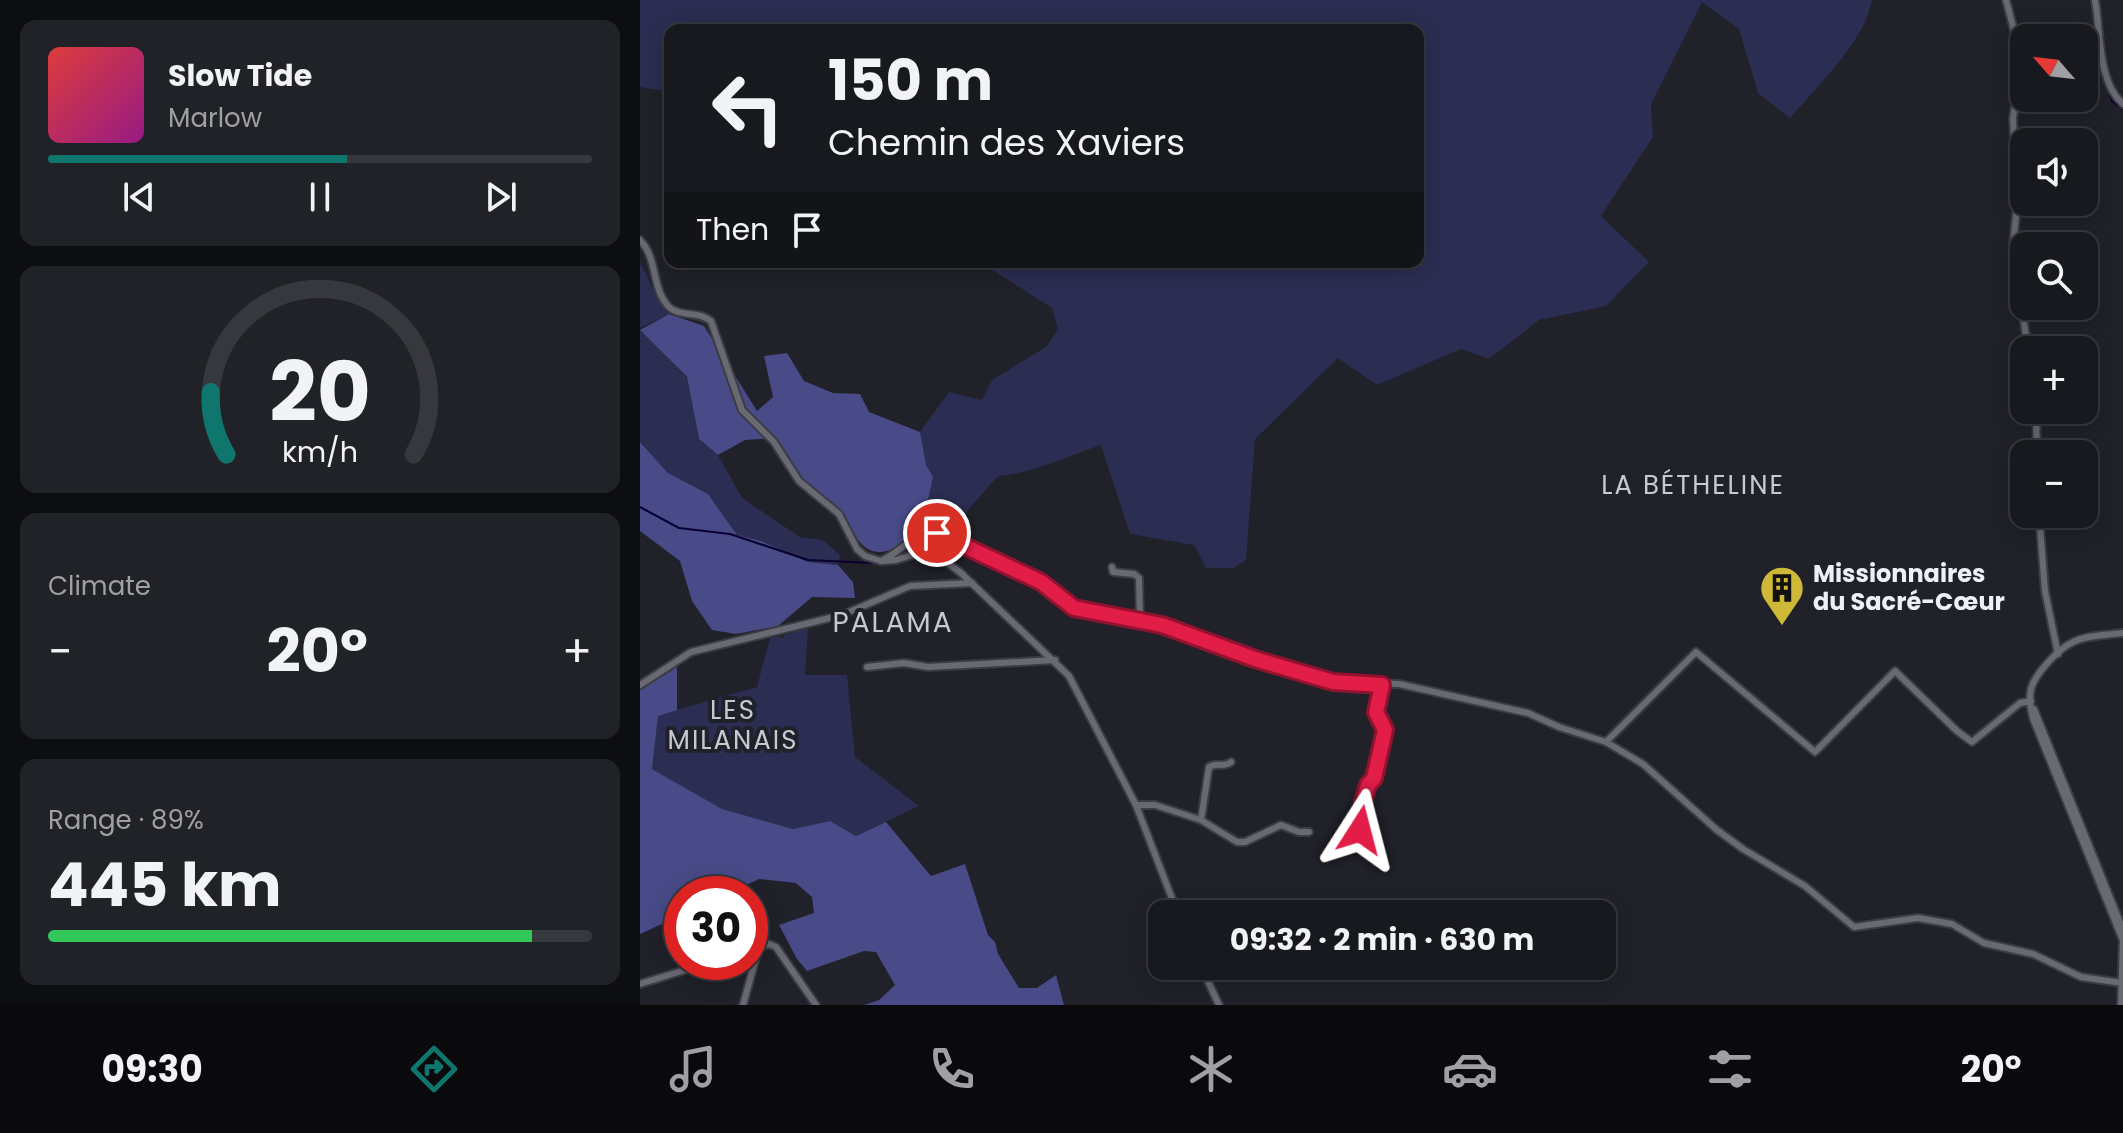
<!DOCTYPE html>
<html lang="en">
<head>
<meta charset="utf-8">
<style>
  :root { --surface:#18191f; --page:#212228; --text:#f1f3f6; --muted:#9fa0a4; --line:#36383d; --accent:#0f766e }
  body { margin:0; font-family:Poppins,sans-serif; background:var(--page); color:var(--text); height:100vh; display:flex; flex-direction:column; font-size:30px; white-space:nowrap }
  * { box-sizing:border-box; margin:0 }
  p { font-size:26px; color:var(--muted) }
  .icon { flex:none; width:44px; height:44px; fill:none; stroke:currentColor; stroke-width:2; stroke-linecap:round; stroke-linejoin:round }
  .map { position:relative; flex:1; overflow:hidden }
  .details { display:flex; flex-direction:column; gap:20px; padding:20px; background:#0d0e11; width:640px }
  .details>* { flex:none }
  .banner { position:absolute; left:24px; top:24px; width:760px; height:244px; border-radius:16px; box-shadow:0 4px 20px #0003,0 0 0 2px var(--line); background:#18191f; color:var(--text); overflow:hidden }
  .needle { width:52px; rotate:298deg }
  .controls { position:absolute; left:1370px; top:24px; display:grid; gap:16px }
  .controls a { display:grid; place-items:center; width:88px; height:88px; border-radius:16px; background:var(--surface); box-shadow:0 4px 20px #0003,0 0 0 2px var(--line); font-size:40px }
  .speed { position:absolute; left:24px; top:876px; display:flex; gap:16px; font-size:40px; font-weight:700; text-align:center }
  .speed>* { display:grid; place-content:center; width:104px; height:104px; border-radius:50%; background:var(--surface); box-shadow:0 4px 20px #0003,0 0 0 2px var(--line); line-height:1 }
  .speed .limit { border:12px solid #d22; background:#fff; color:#111 }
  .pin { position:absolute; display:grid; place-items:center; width:68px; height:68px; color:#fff; margin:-34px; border:4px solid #fff; border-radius:50%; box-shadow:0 2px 8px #0007 }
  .me { position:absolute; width:88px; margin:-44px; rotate:9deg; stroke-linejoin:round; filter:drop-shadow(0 0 6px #0008) }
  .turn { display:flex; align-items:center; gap:28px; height:168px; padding:0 32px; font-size:36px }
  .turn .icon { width:104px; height:104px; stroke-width:2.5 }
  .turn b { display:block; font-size:56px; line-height:68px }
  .then { display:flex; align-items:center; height:76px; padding:0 32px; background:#0003; gap:16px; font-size:30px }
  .big { font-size:60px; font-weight:700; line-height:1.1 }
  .details .widget { flex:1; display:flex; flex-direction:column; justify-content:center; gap:12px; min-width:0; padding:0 28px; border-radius:16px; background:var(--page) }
  .details .dial { align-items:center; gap:0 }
  .dial svg { height:208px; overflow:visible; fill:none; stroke:var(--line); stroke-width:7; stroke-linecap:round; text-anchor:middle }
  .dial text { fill:var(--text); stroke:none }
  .song { display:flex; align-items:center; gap:24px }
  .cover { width:96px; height:96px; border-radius:12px; background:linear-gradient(135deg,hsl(0 70% 55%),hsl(310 70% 35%)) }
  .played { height:8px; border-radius:4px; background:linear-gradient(90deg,var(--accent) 55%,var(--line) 55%) }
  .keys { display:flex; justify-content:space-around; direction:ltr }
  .heat { display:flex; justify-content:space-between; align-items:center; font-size:44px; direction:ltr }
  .charge { height:12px; border-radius:6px; background:linear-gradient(90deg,#34c759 89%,var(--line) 0) }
  .trip { position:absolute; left:508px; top:900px; width:468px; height:80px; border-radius:16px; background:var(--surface); box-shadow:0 4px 20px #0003,0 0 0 2px var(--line); font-weight:700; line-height:80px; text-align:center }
  .tab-bar { display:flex; height:128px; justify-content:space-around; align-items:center; background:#0a0a0c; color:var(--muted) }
  .tab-bar .icon { width:56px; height:56px }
  .tab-bar .on { color:var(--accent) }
  .tab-bar b { font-size:36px; color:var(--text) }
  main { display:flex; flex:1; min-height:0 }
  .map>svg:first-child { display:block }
  .green { fill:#2b2d52 }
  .forest { fill:#484b88 }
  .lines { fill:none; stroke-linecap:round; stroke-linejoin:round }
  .stream { stroke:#080032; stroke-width:2 }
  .street-casing { stroke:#3c3d44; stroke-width:10 }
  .street { stroke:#686973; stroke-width:6 }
  .route-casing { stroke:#92132f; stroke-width:20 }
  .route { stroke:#e11d48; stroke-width:14 }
  .labels { text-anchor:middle; stroke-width:8; stroke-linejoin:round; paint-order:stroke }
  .poi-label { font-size:24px; font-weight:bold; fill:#eff0f6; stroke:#202129; text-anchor:start }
  .neighbourhood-label { font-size:26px; letter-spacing:2px; fill:#c6c8d3; stroke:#202129 }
  .quarter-label { font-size:28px; letter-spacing:2px; fill:#c6c8d3; stroke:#202129 }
</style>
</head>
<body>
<main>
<section class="details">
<div class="widget">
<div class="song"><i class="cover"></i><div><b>Slow Tide</b><p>Marlow</p></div></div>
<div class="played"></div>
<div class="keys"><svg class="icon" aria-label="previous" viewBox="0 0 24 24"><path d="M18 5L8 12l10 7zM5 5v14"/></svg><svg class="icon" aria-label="pause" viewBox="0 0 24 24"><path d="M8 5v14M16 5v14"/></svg><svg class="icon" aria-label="next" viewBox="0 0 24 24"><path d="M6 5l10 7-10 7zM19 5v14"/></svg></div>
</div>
<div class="widget dial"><svg viewBox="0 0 100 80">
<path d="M14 69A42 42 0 1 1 86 69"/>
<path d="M14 69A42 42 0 0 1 8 45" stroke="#0f766e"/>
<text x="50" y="56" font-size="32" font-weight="700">20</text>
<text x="50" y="72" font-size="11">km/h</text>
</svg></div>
<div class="widget"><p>Climate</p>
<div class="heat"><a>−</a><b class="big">20°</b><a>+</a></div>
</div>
<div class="widget"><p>Range · 89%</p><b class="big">445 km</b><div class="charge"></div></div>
</section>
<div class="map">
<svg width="1483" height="1005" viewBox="0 0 1483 1005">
  <rect width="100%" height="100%" fill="#202129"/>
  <g class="green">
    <path d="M0,0H1232C1225,41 1177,87 1150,118L1118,93L1099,29L1062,2L1011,104L1013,137L961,216L1009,262L966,306L899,320L849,359L821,349L737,385L698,358L615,439L606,560L594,568H566L554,545L490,534L461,445C428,456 391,474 358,476L328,510L317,537L282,527L289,500L280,432L309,392L342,400L352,380L406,347L418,329L412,308L340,262H778V30H30V92L0,87Z"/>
    <path d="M0,262L17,297L29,314L0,328Z"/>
    <path d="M0,330L47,378L59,439L78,455L102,498L160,537L183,540L200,555L198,565L168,562L121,541L97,535L68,494L28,473L0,442Z"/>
    <path d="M168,628L165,675H207L215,757L279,806L216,836L190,821L153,829L82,809L12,769L18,715L117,687L130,638L140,636L143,639L144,635Z"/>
  </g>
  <g class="forest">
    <path d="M29,314L64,326L117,411L133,397L124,356L147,353L164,381L193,393L220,394L229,412L280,432L286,465L293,477L282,527C269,535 256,552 240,552C218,552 213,528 202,513C195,503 182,497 173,489C157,475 147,455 136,438L105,440L78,455L59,439L47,377L0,330Z"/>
    <path d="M0,442L28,473L68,494L97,535L121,541L168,562L198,565L213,582L215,598L172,597L138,626L96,634L72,630L52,601L40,561L0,531Z"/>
    <path d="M37,667V710L18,716L12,769L82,809L153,829L190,821L216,836L246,822L291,876L325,864L348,935L355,942L358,954L379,988H397L416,975L424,1005H224L239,1000L255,985L236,952L224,951L167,971L157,959L139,925L174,913L172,897L156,883L119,879L87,894H42V915L0,934V690Z"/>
  </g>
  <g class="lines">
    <g class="stream">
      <path d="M1466,84L1472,101L1482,109"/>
      <path d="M0,507L39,528L90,534L168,560L233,563"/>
    </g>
    <g class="street-casing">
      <g id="street">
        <path d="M1366,0L1380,53L1381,69L1373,118L1377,206L1373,246L1388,350"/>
        <path d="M1455,0C1461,32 1457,81 1483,104"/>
        <path d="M0,240C18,258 11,287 28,306C39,318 58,310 71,321L102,410L134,442L159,481L199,514L217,549L225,556L241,561L256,560L282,552L301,558L321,573L429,676L496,805L538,914"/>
        <path d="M1396,410L1397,454"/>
        <path d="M1399,514L1405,591L1418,654"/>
        <path d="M241,561C262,552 273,531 297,533L392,577L434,608L448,612L522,625L615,659L693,682L759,684L888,713L919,727L966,742L1003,764L1077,830L1103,849L1165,886L1214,927L1278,918L1312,924L1344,943L1393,954L1441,977L1482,983"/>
        <path d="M472,567L473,572L494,574L499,578L500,622"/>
        <path d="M227,667L264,663L288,667L415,660"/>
        <path d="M0,685L51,652L202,615L270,586L332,583"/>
        <path d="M1394,709L1483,930"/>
        <path d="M966,742L1056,652L1175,752L1255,671L1317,731L1332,742L1380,703L1391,701"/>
        <path d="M496,805H515L561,820L597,842H605L641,825L659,832H669"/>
        <path d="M561,820L569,767C577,762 584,768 591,762"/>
        <path d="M720,846L723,802L728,785L734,778L745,730L736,712L742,685"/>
        <path d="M1482,938L1394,721C1391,712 1389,699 1391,689C1395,674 1418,649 1433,642C1447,635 1467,635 1483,633"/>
        <path d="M110,950L129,944L136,947L176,1005"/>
        <path d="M561,966L579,1005"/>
        <path d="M0,984L71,962"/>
        <path d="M103,1005L119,947"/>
        <path d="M1481,1005L1483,936"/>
      </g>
    </g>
    <use href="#street" class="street"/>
  </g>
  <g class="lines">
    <g class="route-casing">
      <path id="route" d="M297,533L401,582L434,608L522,625L615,659L693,682L742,685L736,712L745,730L734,778L728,785L723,802L720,830"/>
    </g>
    <use href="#route" class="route"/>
  </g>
  <defs>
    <g id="building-pin" transform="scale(2.3)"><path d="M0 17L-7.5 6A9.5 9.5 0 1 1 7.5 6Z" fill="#ceb837" stroke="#202129"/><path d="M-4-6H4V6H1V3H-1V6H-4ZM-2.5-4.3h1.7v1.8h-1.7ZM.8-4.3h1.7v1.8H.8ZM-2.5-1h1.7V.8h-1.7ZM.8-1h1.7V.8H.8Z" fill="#111"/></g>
  </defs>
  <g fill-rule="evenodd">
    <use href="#building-pin" x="1142" y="588"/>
  </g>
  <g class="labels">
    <g class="poi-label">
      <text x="1173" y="582">Missionnaires<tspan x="1173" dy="28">du Sacré-Cœur</tspan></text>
    </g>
    <g class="neighbourhood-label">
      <text x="1053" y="494">LA BÉTHELINE</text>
      <text x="93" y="719">LES<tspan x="93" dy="30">MILANAIS</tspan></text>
    </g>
    <g class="quarter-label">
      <text x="253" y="632">PALAMA</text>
    </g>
  </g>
</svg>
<div class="controls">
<a><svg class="needle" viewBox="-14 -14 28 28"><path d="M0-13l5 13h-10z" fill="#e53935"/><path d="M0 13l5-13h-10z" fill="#9fa0a4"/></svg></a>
<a><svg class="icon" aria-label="sound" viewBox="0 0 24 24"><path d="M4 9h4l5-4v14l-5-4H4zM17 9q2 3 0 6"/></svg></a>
<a><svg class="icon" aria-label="search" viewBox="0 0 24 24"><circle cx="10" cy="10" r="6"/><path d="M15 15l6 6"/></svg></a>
<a>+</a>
<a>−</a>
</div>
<div class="speed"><div class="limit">30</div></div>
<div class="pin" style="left:297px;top:533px;background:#d93025"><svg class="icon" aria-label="arrive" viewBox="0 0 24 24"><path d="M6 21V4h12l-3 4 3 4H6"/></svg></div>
<svg class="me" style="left:720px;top:830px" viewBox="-20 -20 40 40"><path d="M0-17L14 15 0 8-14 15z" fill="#e11d48" stroke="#fff" stroke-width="4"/></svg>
<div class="trip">09:32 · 2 min · 630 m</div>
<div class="banner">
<div class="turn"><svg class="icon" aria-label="left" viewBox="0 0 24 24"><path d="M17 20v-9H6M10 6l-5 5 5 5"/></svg><div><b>150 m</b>Chemin des Xaviers</div></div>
<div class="then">Then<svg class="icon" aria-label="arrive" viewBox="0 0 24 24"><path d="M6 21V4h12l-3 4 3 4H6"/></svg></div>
</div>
</div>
</main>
<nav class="tab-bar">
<b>09:30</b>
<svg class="icon on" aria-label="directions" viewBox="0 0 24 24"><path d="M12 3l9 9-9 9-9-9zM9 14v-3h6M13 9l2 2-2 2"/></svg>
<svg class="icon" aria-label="music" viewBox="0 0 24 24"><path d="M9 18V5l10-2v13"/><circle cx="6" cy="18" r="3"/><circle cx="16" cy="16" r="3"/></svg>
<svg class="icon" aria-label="phone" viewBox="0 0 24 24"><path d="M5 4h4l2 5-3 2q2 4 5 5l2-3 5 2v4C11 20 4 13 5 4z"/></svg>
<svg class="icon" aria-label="climate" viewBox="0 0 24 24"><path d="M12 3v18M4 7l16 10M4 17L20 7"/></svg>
<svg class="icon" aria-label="car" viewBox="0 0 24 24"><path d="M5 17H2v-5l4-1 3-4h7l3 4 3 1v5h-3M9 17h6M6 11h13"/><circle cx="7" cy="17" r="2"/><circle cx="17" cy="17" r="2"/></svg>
<svg class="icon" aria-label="filters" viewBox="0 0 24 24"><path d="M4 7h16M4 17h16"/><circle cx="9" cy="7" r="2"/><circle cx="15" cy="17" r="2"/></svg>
<b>20°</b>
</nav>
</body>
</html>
